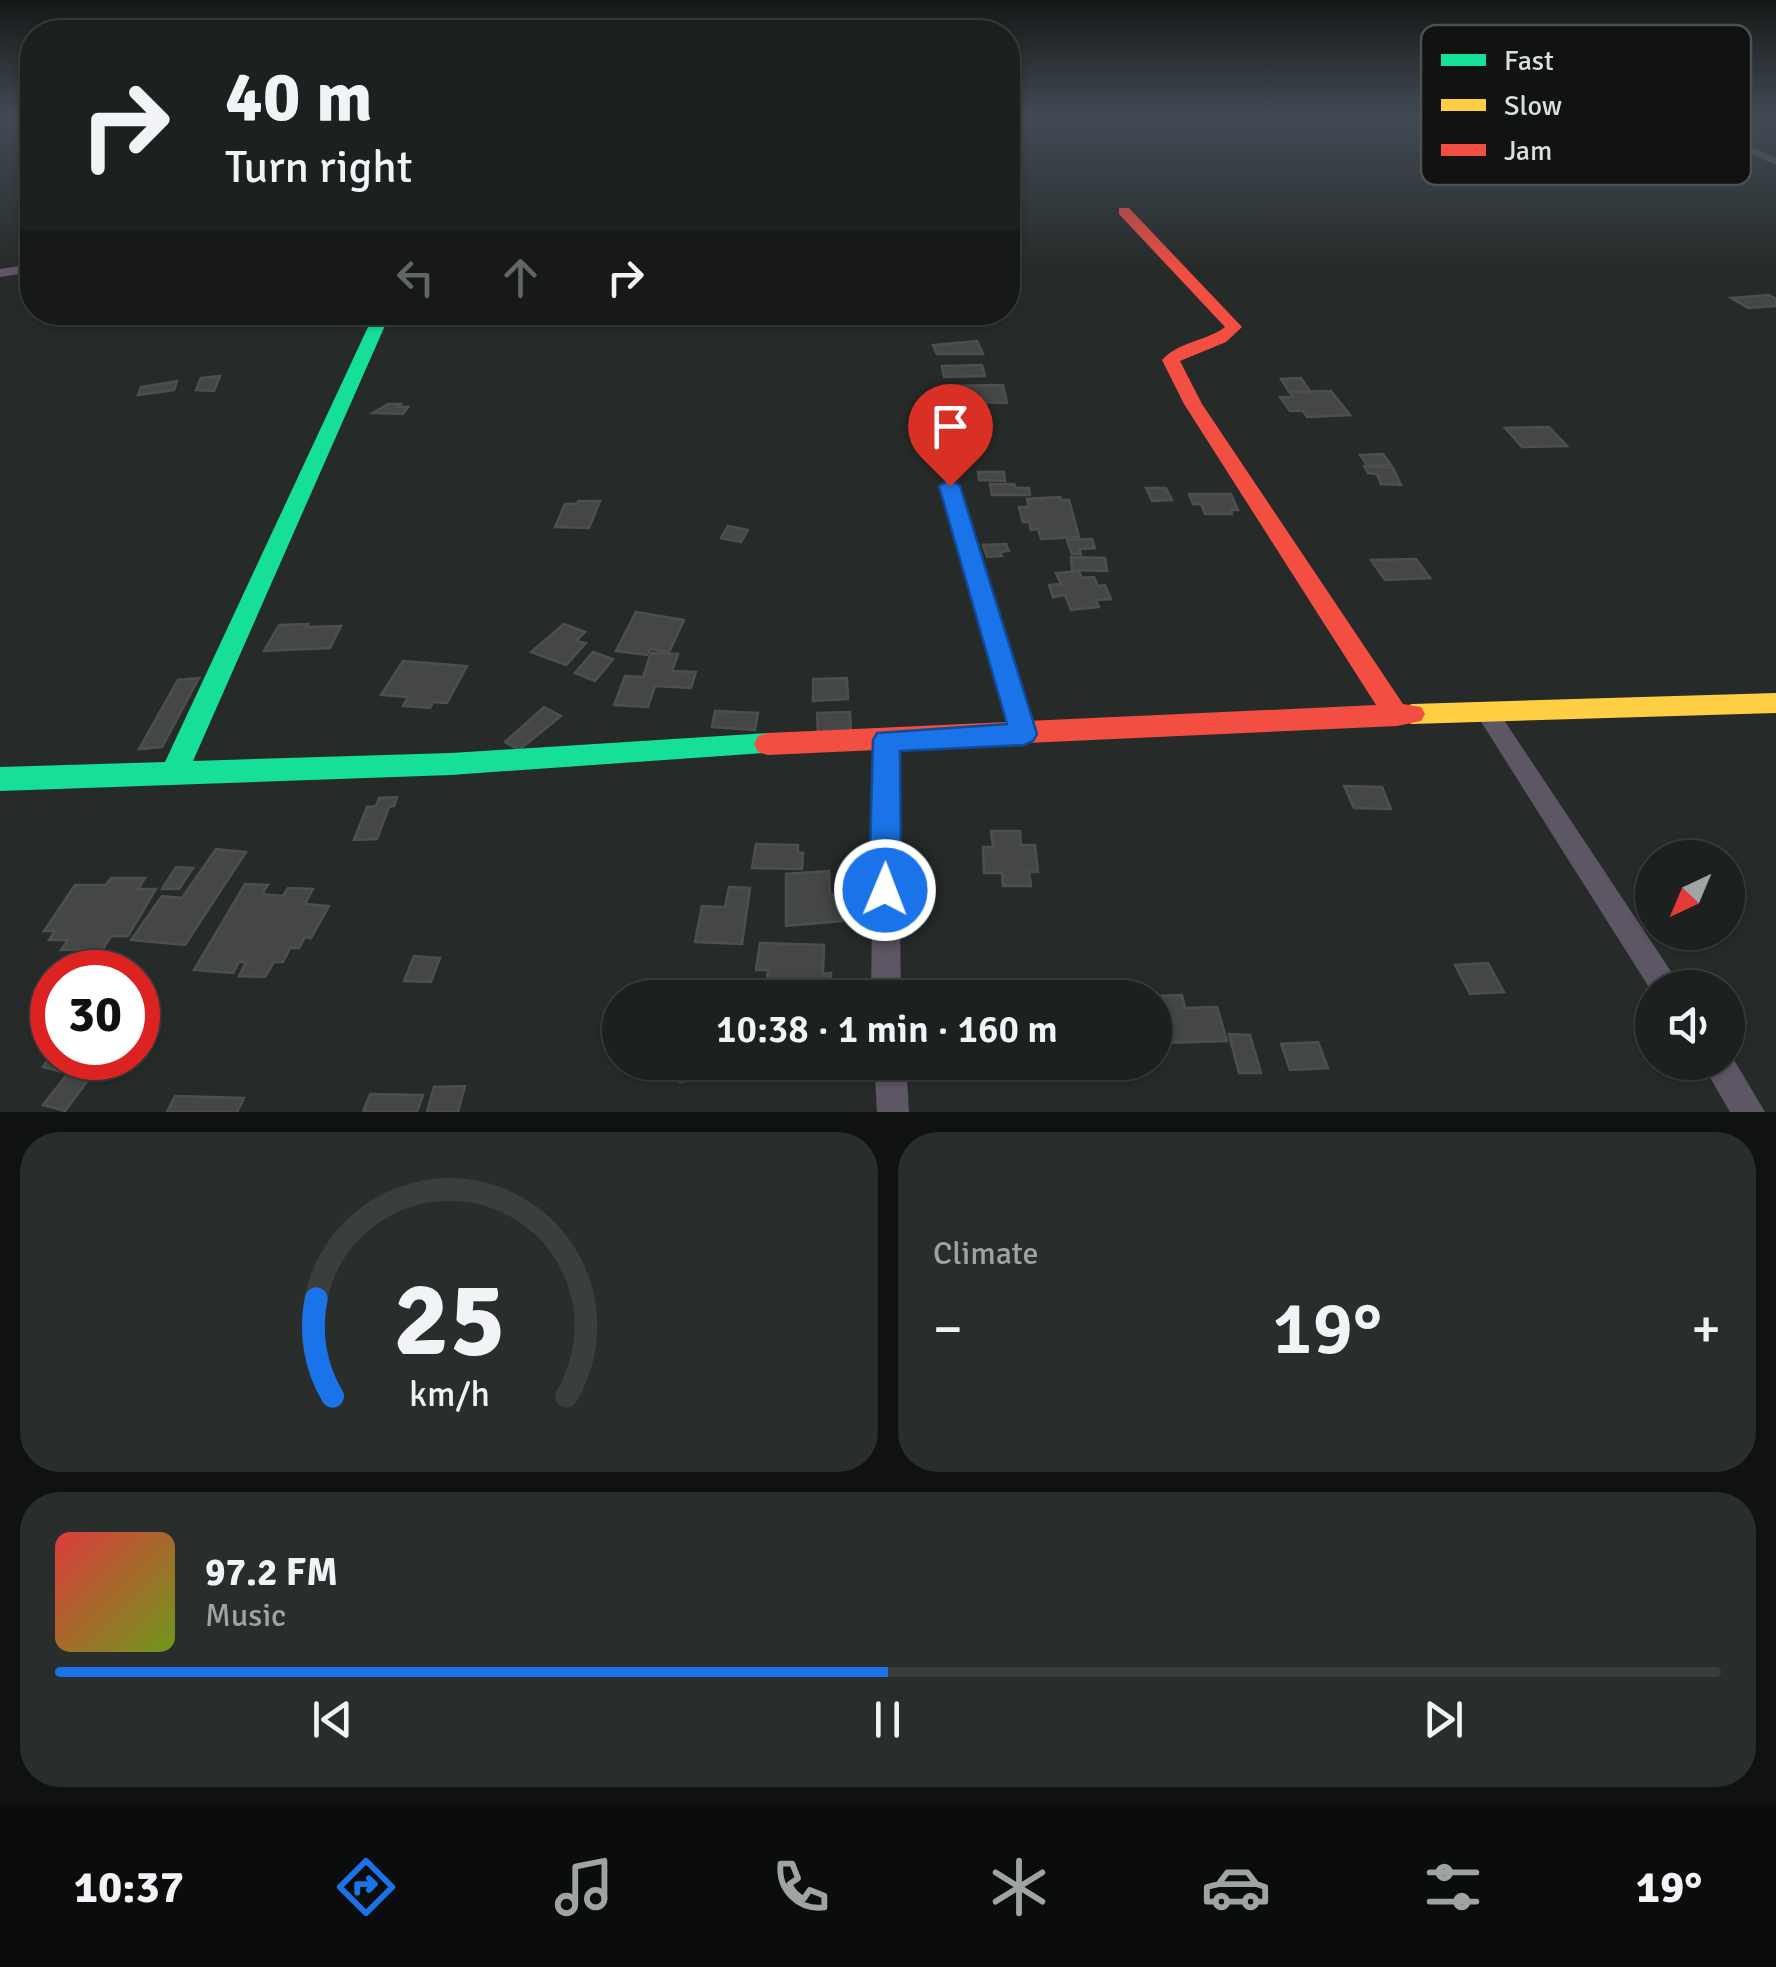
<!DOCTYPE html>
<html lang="en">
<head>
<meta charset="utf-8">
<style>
  :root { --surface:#1c201f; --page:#292d2c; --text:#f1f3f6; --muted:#a0a3a4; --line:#3a3e3d; --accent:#1a73e8 }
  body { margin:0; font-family:Signika,sans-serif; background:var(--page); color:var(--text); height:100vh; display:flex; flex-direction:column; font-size:38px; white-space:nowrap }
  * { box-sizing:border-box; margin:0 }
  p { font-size:32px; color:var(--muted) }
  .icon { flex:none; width:55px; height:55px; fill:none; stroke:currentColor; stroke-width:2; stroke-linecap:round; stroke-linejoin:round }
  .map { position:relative; height:1112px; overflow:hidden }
  .drawer { display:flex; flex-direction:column; gap:20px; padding:20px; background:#0f1211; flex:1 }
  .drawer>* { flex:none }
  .top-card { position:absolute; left:20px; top:20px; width:1000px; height:305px; border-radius:40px; box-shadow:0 2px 8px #0004,0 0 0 2px var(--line); background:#1c201f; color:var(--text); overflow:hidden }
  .needle { width:65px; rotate:224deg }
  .tools { position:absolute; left:1635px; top:840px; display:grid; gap:20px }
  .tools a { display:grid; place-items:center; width:110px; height:110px; border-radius:50%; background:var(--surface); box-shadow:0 2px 8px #0004,0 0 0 2px var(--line); font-size:50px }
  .speed { position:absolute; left:30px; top:950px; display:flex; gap:20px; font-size:50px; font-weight:700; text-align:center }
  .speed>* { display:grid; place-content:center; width:130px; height:130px; border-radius:50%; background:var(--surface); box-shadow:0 2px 8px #0004,0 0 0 2px var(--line); line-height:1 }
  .speed .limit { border:15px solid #d22; background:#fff; color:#111 }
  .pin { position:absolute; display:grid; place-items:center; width:85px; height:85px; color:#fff; margin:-102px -42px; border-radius:50% 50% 50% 0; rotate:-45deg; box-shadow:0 0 10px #0007 }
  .pin .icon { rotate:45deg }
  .me { position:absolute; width:110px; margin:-55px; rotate:1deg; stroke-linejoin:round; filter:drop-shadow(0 0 8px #0008) }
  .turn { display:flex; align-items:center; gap:35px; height:210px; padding:0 40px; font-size:45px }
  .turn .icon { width:130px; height:130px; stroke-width:2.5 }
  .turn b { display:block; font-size:70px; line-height:85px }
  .lanes { display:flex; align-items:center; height:95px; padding:0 40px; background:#0003; justify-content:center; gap:50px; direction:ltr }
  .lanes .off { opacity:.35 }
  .big { font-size:75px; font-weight:600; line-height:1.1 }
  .drawer .card { flex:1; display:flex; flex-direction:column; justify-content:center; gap:15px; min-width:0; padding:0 35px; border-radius:40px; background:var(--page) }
  .drawer .dial { align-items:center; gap:0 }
  .dial svg { height:260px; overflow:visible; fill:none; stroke:var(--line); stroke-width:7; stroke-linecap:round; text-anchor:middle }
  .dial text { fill:var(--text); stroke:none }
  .song { display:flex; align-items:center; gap:30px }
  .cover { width:120px; height:120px; border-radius:15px; background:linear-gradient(135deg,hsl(0 70% 55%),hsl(80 70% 35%)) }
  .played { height:10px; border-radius:5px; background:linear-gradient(90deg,var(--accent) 50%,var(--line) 50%) }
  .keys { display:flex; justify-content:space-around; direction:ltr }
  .heat { display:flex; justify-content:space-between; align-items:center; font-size:55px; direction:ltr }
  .drawer .tiles { flex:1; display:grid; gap:20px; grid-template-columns:1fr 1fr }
  .card:last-child { grid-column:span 2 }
  .trip { position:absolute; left:602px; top:980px; width:570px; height:100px; border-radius:50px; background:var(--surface); box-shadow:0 2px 8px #0004,0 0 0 2px var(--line); font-weight:600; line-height:100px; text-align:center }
  .tab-bar { display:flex; height:160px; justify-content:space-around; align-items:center; background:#0b0d0c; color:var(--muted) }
  .tab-bar .icon { width:70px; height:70px }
  .tab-bar .current { color:var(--accent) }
  .tab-bar b { font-size:45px; color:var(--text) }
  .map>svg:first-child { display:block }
  .building { fill:#444746; stroke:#4c4f4e; stroke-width:2.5 }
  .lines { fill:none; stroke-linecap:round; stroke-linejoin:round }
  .street { fill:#5d5664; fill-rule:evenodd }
  .fast { fill:#16e098; fill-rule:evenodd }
  .slow { fill:#ffcf43; fill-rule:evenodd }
  .jam { fill:#f24e42; fill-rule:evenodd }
  .route { fill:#1a73e8; stroke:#114b97; stroke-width:2.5 }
  .key { fill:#101312; stroke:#4d504f; stroke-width:2.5 }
  .key-label { font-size:28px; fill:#dadfdd }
</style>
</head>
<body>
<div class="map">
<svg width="1776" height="1112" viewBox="0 0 1776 1112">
  <rect width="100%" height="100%" fill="#262b29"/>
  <g class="building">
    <path d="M1769,295L1776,299V306L1748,308L1731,298Z"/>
    <path d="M977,341L983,354H937L933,345Z"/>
    <path d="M982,365L985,376L944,377L942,366Z"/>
    <path d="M220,376L214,391L196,390L201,378Z"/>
    <path d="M1301,378L1310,391L1289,392L1281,379Z"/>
    <path d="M177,381L174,390L138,395L141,387Z"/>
    <path d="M1003,385L1007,403L973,402L974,406H960V402H947L945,386Z"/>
    <path d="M1331,391L1350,415L1307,417L1303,411H1290L1280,397H1293L1290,392Z"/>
    <path d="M388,404H401L399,407H408L403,414L373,413Z"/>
    <path d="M1549,427L1567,446L1522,447L1505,428Z"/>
    <path d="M1383,454L1391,465L1368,466L1360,455Z"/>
    <path d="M1364,466L1393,468L1401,485L1381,484L1377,474L1368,473Z"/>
    <path d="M978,472H1004L1005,481L979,480Z"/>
    <path d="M990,484H1014L1016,488H1029L1030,495H992Z"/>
    <path d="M1146,488H1166L1172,500L1152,501Z"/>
    <path d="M1189,494H1231L1238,510H1231L1232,514H1205L1201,504H1193Z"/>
    <path d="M1060,497L1061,500H1069L1079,537L1041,539L1038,529L1031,530L1029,522H1023L1019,507H1029L1027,499Z"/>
    <path d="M578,501H600L589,528L555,527L565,504H577Z"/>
    <path d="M728,526L748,530L741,542L721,538Z"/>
    <path d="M1092,539L1095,548L1079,549L1081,554H1072L1067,540Z"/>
    <path d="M1006,544L1009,551L1000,552L1002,556L987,557L983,545Z"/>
    <path d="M1071,557L1105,558L1107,571L1072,570Z"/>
    <path d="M1416,559L1430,578L1385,580L1371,560Z"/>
    <path d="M1079,571L1082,578L1094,577L1098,586L1105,585L1111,599L1096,600L1099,607L1071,610L1065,595L1053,597L1049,585L1061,584L1056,573Z"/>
    <path d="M636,612L684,620L669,652L650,649L647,655L616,651Z"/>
    <path d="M308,624L306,627L341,626L330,648L264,651L279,625Z"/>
    <path d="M564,624L585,632L576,641L586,643L566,665L531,652Z"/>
    <path d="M593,652L613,659L595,681L575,673Z"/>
    <path d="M651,653L678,654L672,671L696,672L691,688L655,686L648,707L614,705L625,676L643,677Z"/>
    <path d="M403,661L467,666L447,703L433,702L430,708L403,706L408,697L381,695Z"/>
    <path d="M199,678L162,747L139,749L178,680Z"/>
    <path d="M847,678L848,699L813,701V679Z"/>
    <path d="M544,707L561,716L519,750L505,742Z"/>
    <path d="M715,711L758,713L755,730L712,727Z"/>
    <path d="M850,712L851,733L818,734L817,713Z"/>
    <path d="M1344,786L1382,787L1391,809L1354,808Z"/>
    <path d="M397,797L394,806L389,807L377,839L354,840L367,807L376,806L379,798Z"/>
    <path d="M991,831H1020L1021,845H1035L1038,872H1029L1031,886H1003L1002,873H984L983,847H993Z"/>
    <path d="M756,844L798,845V853H803L802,869L752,868Z"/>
    <path d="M216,849L246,852L185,945L131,940L162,896L182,898Z"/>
    <path d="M176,867L193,868L179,889H162Z"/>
    <path d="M829,871L830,895L840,894L842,921L786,926V874Z"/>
    <path d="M111,878H145L138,889H156L128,936H111L103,949L61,950L68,940H49L55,931H44L75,885H106Z"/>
    <path d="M245,884L268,885L262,894L283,896L288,888L313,889L305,904L329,906L311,938L305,937L299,948H290L283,962H274L265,977L239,976L246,962H239L233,973L194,970Z"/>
    <path d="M729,887L750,888L742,944L695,942L702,906L725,907Z"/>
    <path d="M760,943L824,945L823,974L831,973V984H838L837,998H761V991H766L768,970H756Z"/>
    <path d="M414,956L440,958L431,982L404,981Z"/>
    <path d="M1488,963L1504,992L1470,994L1455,965Z"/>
    <path d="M1182,995L1185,1008L1217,1007L1227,1041L1164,1043L1153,996Z"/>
    <path d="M1229,1034L1250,1035L1261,1073H1239Z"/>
    <path d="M1318,1042L1328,1068L1290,1070L1281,1044Z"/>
    <path d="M52,1054V1058H78L66,1073L43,1067Z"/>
    <path d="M80,1058L101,1063L65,1111L43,1105Z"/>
    <path d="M680,1062H719V1074L680,1082Z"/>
    <path d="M465,1086L458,1112H427L434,1087Z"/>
    <path d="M370,1094L423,1095L417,1112H363Z"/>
    <path d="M175,1096L244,1098L237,1112H167Z"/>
  </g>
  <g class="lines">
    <g class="street">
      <path d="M1667,117H1680L1776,158V165Z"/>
      <path d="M32,264V272L0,277V269Z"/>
      <path d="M950,480L959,486L1036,734L1033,741L1024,744L1015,741L1012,734L941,486Z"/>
      <path d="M1486,702L1494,705L1682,988H1652V992L1478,717L1474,711L1478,705Z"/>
      <path d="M886,730L895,733L898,740L901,998H871L874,740L877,733Z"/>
      <path d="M1728,1050L1765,1112H1730L1701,1062H1728Z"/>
      <path d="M874,1062H906L909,1112H877Z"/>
    </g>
    <path class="fast" d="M375,312H391L193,761L451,753L768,733L778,736L782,744L778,752L451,775L0,791V767L165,762Z"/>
    <path class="slow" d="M1776,693V713L1412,724L1403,721L1399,714L1403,707L1412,704Z"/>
    <path class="jam" d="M1119,208H1129L1242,327L1226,342L1180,361L1202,404L1403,704L1421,707L1425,714L1421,721L1397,726L768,755L758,752L754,744L758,736L768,733L1376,705L1184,404L1162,360C1179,341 1205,342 1225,327L1119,214Z"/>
  </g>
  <linearGradient id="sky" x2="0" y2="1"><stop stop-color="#151817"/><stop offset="0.43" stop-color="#414a54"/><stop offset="1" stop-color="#414a54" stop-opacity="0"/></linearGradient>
  <rect width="1776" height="272" fill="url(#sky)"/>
  <path class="route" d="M950,480L960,486L1037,734L1033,741L1024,745L900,751L901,890L896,900L885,904L874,900L869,890L873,740L877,733L1007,724L939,486Z"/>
  <rect x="1421" y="25" width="330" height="160" rx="15" class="key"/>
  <rect x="1441" y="54" width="45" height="12" fill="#16e098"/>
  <rect x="1441" y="99" width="45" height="12" fill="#ffcf43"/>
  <rect x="1441" y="144" width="45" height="12" fill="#f24e42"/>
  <g class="key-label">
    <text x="1504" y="70">Fast</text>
    <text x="1504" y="115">Slow</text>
    <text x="1504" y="160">Jam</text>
  </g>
</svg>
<div class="tools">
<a><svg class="needle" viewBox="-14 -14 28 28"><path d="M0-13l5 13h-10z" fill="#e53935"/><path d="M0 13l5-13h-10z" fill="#a0a3a4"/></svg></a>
<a><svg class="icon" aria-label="sound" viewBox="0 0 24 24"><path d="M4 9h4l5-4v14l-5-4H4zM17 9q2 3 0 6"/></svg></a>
</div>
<div class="speed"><div class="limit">30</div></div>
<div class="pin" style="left:950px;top:486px;background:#d93025"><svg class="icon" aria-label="arrive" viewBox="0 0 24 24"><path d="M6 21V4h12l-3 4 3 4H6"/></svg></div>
<svg class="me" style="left:885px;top:890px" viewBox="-20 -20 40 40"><circle r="17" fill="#1a73e8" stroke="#fff" stroke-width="3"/><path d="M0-11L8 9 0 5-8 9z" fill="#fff"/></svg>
<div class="trip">10:38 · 1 min · 160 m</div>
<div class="top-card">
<div class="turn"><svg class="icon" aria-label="right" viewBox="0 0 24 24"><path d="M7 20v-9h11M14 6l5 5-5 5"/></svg><div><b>40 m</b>Turn right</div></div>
<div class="lanes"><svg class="icon off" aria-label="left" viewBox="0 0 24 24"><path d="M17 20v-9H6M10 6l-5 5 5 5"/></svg><svg class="icon off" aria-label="ahead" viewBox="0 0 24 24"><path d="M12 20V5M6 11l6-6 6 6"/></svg><svg class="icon" aria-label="right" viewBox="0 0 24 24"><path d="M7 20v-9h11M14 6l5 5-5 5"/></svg></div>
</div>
</div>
<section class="drawer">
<div class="tiles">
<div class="card dial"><svg viewBox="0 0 100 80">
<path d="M14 69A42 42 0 1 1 86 69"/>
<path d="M14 69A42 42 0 0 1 9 39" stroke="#1a73e8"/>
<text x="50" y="56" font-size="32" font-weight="700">25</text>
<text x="50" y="72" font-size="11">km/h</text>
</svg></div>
<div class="card"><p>Climate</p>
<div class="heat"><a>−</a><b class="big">19°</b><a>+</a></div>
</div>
<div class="card">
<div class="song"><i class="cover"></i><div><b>97.2 FM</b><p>Music</p></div></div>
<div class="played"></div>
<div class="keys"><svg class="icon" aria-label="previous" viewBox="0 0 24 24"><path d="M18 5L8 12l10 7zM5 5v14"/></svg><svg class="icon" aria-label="pause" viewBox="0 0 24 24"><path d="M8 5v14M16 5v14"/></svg><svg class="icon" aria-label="next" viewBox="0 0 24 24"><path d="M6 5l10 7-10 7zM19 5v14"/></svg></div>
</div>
</div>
</section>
<nav class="tab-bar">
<b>10:37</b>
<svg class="icon current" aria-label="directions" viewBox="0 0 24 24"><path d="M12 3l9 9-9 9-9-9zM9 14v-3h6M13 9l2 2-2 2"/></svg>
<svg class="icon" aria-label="music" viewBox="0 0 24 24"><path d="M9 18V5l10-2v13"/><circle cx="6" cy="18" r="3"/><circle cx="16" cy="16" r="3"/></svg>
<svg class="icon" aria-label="phone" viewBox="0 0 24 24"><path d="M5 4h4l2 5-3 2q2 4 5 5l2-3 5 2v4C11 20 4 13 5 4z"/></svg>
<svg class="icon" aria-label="climate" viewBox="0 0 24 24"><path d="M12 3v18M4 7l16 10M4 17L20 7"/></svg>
<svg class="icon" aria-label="car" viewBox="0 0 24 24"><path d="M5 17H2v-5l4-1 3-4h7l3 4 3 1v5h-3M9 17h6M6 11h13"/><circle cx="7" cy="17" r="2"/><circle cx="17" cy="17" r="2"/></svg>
<svg class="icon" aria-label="filters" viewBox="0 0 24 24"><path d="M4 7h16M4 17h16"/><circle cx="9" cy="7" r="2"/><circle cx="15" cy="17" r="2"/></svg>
<b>19°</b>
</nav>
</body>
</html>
